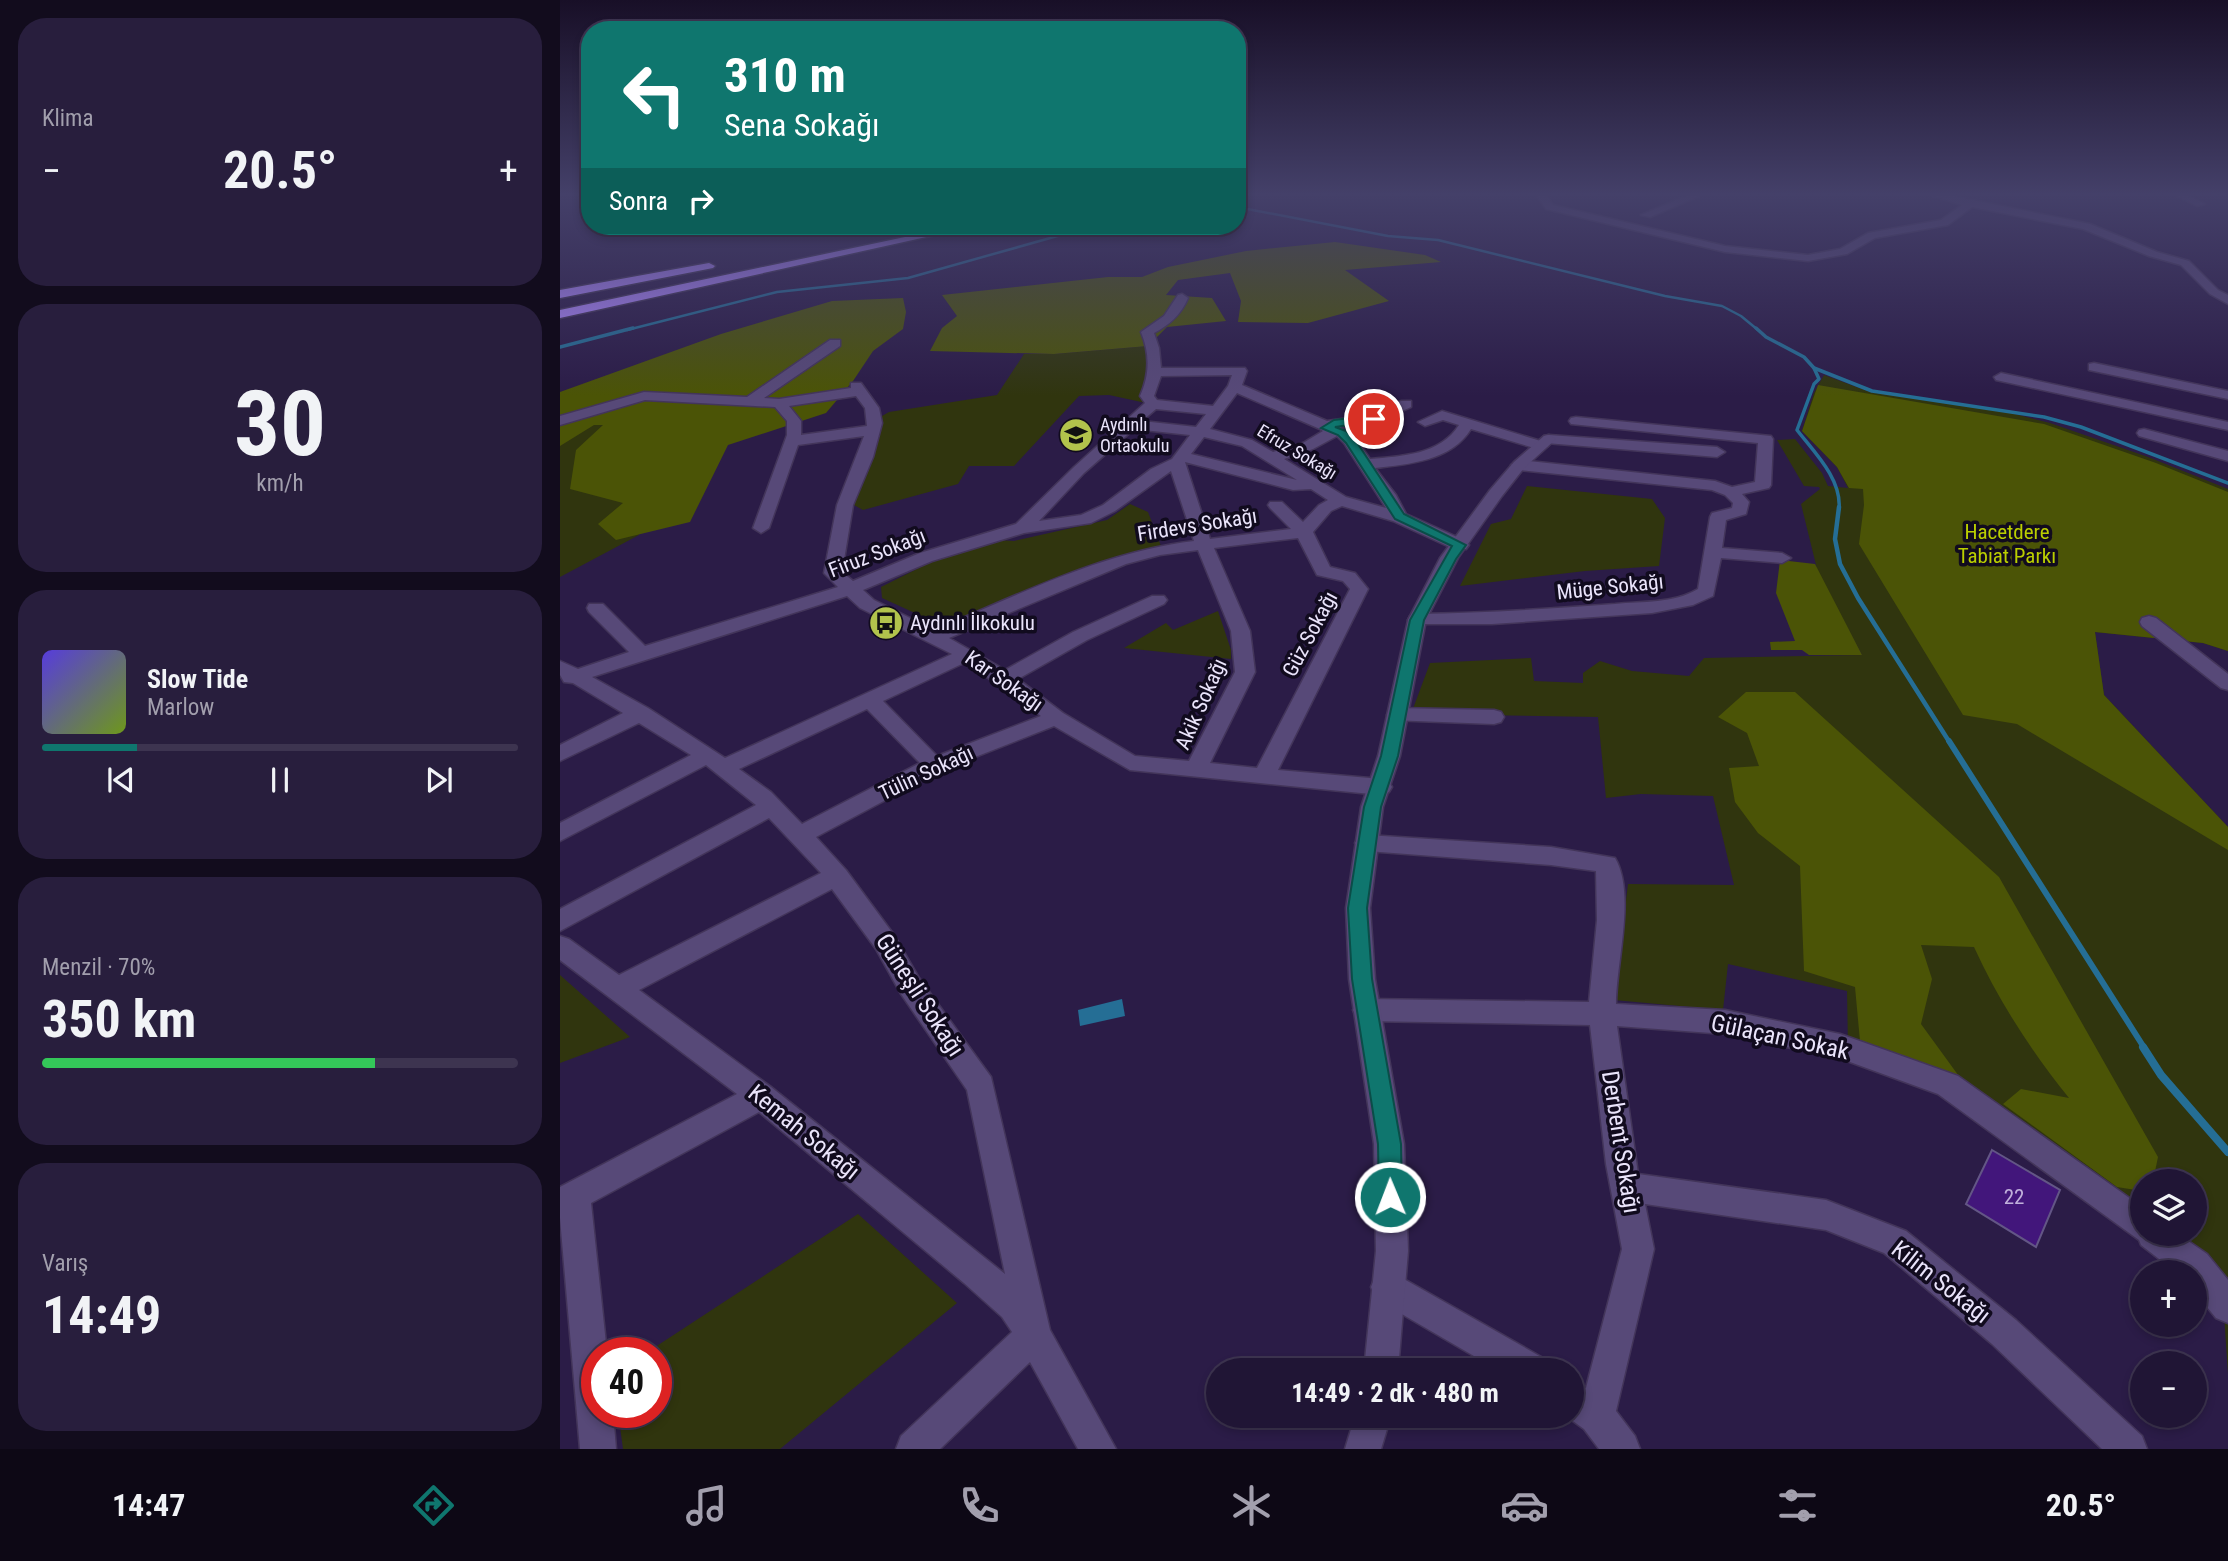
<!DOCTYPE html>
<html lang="tr">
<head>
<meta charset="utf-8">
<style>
  :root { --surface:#201535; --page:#281e3d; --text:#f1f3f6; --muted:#a29fad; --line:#3d3450; --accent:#0f766e }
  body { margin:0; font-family:"Roboto Condensed",sans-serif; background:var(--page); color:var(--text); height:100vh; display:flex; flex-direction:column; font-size:26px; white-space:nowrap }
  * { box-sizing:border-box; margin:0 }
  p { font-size:23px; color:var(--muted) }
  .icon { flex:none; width:38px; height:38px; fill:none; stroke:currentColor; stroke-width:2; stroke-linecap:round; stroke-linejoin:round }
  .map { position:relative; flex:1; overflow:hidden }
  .panel { display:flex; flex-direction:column; gap:18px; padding:18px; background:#120c1d; width:560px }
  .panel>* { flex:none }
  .hud { position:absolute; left:21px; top:21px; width:665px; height:214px; border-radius:28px; box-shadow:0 4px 10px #0003,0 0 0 2px var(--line); background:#0f766e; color:#fff; overflow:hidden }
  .buttons { position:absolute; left:1570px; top:1169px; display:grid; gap:14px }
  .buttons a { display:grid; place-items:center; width:77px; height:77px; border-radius:50%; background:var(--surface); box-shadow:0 4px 10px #0003,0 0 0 2px var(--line); font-size:35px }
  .speed { position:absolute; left:21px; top:1337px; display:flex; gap:14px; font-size:35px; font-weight:700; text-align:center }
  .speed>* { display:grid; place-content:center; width:91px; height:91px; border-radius:50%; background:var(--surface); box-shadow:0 4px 10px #0003,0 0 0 2px var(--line); line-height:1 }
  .speed .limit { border:10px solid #d22; background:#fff; color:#111 }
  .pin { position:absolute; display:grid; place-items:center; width:60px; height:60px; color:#fff; margin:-30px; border:4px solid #fff; border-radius:50%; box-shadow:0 2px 7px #0007 }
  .me { position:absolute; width:77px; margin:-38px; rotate:359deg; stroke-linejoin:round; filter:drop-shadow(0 0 5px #0008) }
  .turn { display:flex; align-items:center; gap:24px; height:147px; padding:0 28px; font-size:32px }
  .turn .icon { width:91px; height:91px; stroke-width:2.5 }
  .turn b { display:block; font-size:49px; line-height:60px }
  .then { display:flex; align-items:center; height:66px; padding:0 28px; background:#0003; gap:14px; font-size:26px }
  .big { font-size:52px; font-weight:700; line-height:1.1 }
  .panel .tile { flex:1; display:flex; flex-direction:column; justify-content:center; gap:10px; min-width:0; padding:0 24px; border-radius:28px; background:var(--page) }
  .panel .dial { align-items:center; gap:0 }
  .dial b { font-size:91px; line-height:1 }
  .song { display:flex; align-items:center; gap:21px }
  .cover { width:84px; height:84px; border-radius:10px; background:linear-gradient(135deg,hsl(250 70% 55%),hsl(80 70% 35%)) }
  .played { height:7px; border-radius:4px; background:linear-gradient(90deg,var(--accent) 20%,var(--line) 20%) }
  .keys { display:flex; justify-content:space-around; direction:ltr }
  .heat { display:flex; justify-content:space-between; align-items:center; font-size:38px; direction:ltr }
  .charge { height:10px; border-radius:5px; background:linear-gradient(90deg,#34c759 70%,var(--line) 0) }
  .trip { position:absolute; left:646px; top:1358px; width:378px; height:70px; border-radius:35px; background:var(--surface); box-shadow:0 4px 10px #0003,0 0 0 2px var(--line); font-weight:700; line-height:70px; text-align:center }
  .dock { display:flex; height:112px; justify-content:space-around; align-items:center; background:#0d0815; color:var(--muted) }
  .dock .icon { width:49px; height:49px }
  .dock .current { color:var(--accent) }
  .dock b { font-size:32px; color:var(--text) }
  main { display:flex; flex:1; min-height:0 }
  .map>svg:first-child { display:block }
  .green { fill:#30350e }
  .forest { fill:#4b5406 }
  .water { fill:#256e95 }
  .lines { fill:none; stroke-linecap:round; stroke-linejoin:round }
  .stream-far4 { stroke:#256e95; stroke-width:2.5 }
  .stream-far3 { stroke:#256e95; stroke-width:3.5 }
  .stream-far2 { stroke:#256e95; stroke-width:4.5 }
  .stream-far1 { stroke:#256e95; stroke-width:6 }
  .stream { stroke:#256e95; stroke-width:8 }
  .building { fill:#42167b; stroke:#635686; stroke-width:2 }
  .minor-casing { stroke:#43355a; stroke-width:3 }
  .tertiary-casing { stroke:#43355a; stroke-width:3 }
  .motorway-casing { stroke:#43355a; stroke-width:3 }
  .minor { fill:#574978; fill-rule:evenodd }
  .tertiary { fill:#574978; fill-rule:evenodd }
  .motorway { fill:#ad87fd; fill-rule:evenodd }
  .route { fill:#0f766e; stroke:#0a4d48; stroke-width:2 }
  .labels { text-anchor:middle; stroke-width:7; stroke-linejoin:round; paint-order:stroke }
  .far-poi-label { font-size:18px; fill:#eae4fb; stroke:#110b1e; text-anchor:start }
  .far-street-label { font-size:18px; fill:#eae4fb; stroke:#110b1e }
  .street-label { font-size:21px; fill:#eae4fb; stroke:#110b1e }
  .park-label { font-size:21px; fill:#bace00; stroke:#110b1e }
  .poi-label { font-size:21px; fill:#eae4fb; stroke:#110b1e; text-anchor:start }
  .near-number-label { font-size:21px; fill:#c0b0db }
  .near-street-label { font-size:24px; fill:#eae4fb; stroke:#110b1e }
</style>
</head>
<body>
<main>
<section class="panel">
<div class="tile"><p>Klima</p>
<div class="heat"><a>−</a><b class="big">20.5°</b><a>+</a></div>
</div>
<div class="tile dial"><b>30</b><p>km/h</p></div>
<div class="tile">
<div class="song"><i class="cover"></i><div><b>Slow Tide</b><p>Marlow</p></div></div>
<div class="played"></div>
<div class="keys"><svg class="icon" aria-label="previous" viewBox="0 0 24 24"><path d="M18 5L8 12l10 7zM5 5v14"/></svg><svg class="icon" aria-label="pause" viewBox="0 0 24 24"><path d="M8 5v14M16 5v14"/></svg><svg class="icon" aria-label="next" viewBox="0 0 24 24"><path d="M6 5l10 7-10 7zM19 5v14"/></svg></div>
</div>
<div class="tile"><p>Menzil · 70%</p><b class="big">350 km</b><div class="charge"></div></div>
<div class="tile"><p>Varış</p><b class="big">14:49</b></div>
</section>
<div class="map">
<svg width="1668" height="1449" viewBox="0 0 1668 1449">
  <rect width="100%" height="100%" fill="#2b1c47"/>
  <g class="green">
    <path d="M588,346L586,403L549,395L519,396L454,466H409L398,484L303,510L292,504L305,476L322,416L329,412L437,395L464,354H494Z"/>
    <path d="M1264,375L1310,392L1451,413L1490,423L1588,457L1668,489V651L1643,643L1535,632L1544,695L1668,827V1374L1661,1270L1610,1234H1634V1181H1582V1214L1396,1083L1288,1048L1287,991L1168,964L1163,1010L1054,1000L1068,884L1174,885L1153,796L1081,794L1046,798L1038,717L851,714L870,663L971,658L974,681L1023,683V673L1040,661L1072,671L1129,676L1144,658L1302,655L1258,573L1241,504L1260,489L1259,487L1244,486L1217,440L1235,439L1262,473L1268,486L1288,488L1277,467L1242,431L1254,393Z"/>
    <path d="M69,415L68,486L79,535L0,577V436L24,421Z"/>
    <path d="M967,486L1092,499L1105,518L1099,566L1025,571L900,586L931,524L951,519Z"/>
    <path d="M570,504L588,512L601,546L550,561L401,622L379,624L322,598L321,587L383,556L436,540L454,541L547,520Z"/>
    <path d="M658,611L671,650V659L564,648L606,623L613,630Z"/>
    <path d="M0,975L70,1037L0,1063Z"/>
    <path d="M298,1214L397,1303L220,1449H63L58,1412H96V1353H86Z"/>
  </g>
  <g class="forest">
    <path d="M775,242L865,255L881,262L785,270L829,301L748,323L678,322L681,301L670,273L618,280L606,295L652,298L666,321L607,327L588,346L494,354L370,351L382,328L397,316L382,295L548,277H582L608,267L686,251Z"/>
    <path d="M343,298L346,312L343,329L313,351L293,381L266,413L168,445L130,522L56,540L38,524L63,503L10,489L16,450L43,425H34L0,446V392L161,334L272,301Z"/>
    <path d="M1258,385L1484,424L1596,463L1668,492V651L1643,643L1535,632L1544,695L1668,827V850L1457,724L1403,715L1299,544L1304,505L1303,489L1289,488L1277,467L1242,431Z"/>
    <path d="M1220,560L1255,564L1302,655H1249L1242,650H1211L1210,642L1235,641L1216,593Z"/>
    <path d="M1186,692H1235L1439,877L1598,1157L1593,1181H1582V1191L1557,1187L1443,1104L1461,1089L1509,1098C1472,1052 1439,1002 1414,947L1361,945L1372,979L1361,1024L1401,1079L1300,1041L1295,987L1244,971L1240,866L1198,833L1175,802L1169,768L1199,766L1187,733L1158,717Z"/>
  </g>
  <path class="water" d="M562,999L565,1016L520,1026L518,1010Z"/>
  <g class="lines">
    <g class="stream-far4">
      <path d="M677,207L828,236L878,240L1105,296L1162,306L1181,316L1198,330"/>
      <path d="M67,330L217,292L348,278L533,226"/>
    </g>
    <g class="stream-far3">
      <path d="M1196,328L1206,337L1244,357L1254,368L1312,391L1484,417L1521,427L1668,483"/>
      <path d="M0,347L73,328"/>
      <path d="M1254,368L1259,379L1254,384L1237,430C1254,452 1282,479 1279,509"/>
    </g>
    <path class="stream-far2" d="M1279,507L1275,539L1280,564L1298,598L1390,743"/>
    <path class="stream-far1" d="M1389,741L1585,1049"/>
    <path class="stream" d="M1583,1047L1601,1075L1668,1152"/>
  </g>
  <path class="building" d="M1432,1150L1500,1190L1476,1247L1406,1204Z"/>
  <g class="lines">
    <g class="minor-casing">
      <g id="minor">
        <path d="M975,193H985L993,205L1165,246L1248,255L1280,249L1308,233L1381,220L1402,205L1365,193H1378L1530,224L1597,252L1629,261L1658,290L1668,295V304L1650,294L1621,265L1589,256L1523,229L1412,207L1388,225L1315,238L1287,254L1248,261L1165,252L986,209Z"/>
        <path d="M1133,193H1146L1090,217L1081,215Z"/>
        <path d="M1611,193H1623L1645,204L1637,206Z"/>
        <path d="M622,294L628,298C621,315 609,325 594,333L599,348L601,368H685L687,371L682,385L767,421L811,415L841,401H851V407L819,422L780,427L795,437L810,459C842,456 880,455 899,425L883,420L865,426L858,422L882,411L984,442L982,439L984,436L989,435L1157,447L1165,452L1157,457L986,443L988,446L981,450L911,429C891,461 850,464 815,468L836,495L846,514L906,541L909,545L906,549H894L833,521L782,506L771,511L753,532L770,567L795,573L808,589L718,770L821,779L829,782L832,787L829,792L821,795L570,770L494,726L382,770L256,837L286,870L334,935L359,978L431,1077L490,1330L556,1449H518L470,1362L380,1449H336L341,1436L452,1332L442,1317L404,1283L199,1112L31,1203L47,1353H37V1412H53L56,1449H20L0,1218V1187L177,1094L0,960V936L9,939L59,975L261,873L209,818L0,931V909L196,805L146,765L0,841V823L131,755L79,723L0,761V745L63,713L13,683L4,682L0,675V661L18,669L69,652L29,612L27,608L29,604H43L85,646L278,587L264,573L277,505L304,436L238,445L209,528L201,533L193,528L227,435V421L215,407L85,400L0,425V416L84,392L187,397L270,340H280V346L204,398L219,399L291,388V383H301L319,408L322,423L313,457L293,505L282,572L293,581L360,553L456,524L514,467L585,403L580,396C590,374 590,354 581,332L604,316L618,295ZM672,375L668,386L653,406L597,400L594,396L601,376ZM677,393L760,429L763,431L743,443L713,452L692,440L650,429ZM296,396L305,408L307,426L241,435V421L229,406ZM596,409L646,414L636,427L582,421ZM574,429L630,435L612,459L591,469L543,505L521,515L479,521L524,473ZM777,436L784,443L826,508L786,497L724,459L753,449ZM644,437L682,446L737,480L631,454ZM625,462L733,490L751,489L768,500L759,505L743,522L722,502H710L708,505L710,508L731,529L650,539ZM611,471L634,541C542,552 459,595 374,630L314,600L303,590L372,561L464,533L531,523L555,511ZM738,538L757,575L783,581L790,589L697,768L650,763L695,672L690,631L654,548ZM638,550L671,631L675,672L629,761L575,756L503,713L458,679L527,640L604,604L607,600L604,596H592L513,632L445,670L389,638L566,564L600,555ZM287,596L300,608L392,654L165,758L88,708L32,677ZM406,662L481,716L377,756L323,701ZM307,709L360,763L242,824L211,792L179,769ZM272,889L316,949L341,994L407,1090L445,1274L211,1087L79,990Z"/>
        <path d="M1534,363L1668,391V399L1529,370V364Z"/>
        <path d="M1441,373L1668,422V430L1436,380L1434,377Z"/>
        <path d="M1016,417L1211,436L1213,439L1211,485L1209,488L1182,494L1189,502L1186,514L1166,520L1162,548L1222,553L1231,558L1222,563L1161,558L1153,596L1133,605L1092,613L932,624H850L848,620L850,616L857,614C923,613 989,609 1055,604C1083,601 1113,604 1138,589L1150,517L1152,513L1172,508L1173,503L1165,495L1152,490L959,470L951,465L959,460L1155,481L1172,487L1195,482L1198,443L1011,424L1009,421L1011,418Z"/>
        <path d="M1584,429L1668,451V461L1579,436L1577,433L1579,430Z"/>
        <path d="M1589,616L1596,618L1668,674V690L1661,688L1582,626L1580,622L1582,618Z"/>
        <path d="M837,708L934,710L941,712L944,717L941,722L934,724L830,720L827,715L830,710Z"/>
        <path d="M807,835L991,847L1055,858C1076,893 1056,963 1056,1004L1165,1010L1280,1034L1398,1076L1582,1207V1234H1618L1647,1254L1668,1280V1323L1656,1318L1634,1291V1272H1616L1581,1245L1579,1240L1378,1094L1279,1058L1165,1034L1057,1026L1078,1174L1266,1200L1346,1231L1456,1320L1582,1436L1587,1449H1542L1432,1344L1324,1253L1266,1230L1085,1204L1094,1249L1056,1411L1075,1436L1080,1449H1039L1024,1429L1006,1416H1012V1381L1026,1388L1062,1249L1046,1164L1030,1025L807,1021L797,1018L793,1010L797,1002L807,999L1029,1002L1037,920L1036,871L991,865L807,851L799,849L795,843L799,837Z"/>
        <path d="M828,1270L983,1358L988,1370H938L816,1299L811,1287L816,1275Z"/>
      </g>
    </g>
    <g class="tertiary-casing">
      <g id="tertiary">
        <path d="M989,435L996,439L964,468L942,496L898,558L866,620L840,756L823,807L810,908L815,979L844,1144L848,1251L838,1370H804L816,1251L814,1144L789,979L786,908L801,807L818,756L848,620L880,558L930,490L954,462L984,436Z"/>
        <path d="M795,1416H831L821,1449H785Z"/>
      </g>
    </g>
    <g class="motorway-casing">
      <g id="motorway">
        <path d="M397,226H416L0,318V310Z"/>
        <path d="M149,263L155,266L153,268L0,298V290Z"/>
      </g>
    </g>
    <use href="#minor" class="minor"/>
    <use href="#tertiary" class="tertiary"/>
    <use href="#motorway" class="motorway"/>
  </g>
  <linearGradient id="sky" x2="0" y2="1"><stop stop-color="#180f27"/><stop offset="0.49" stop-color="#444069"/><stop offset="1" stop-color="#444069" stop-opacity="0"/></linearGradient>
  <rect width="1668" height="396" fill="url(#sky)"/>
  <path class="route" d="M814,415L818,416V421L775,427L786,431L794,438L844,514L906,545L896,559L864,620L838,756L821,807L807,908L812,979L841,1144L842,1197L839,1205L830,1209L822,1205L819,1197L818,1144L792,979L788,908L804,807L821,756L850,620L892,546L835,519L786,443L778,435L761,428L774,420Z"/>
  <defs>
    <g id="school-disc" transform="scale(1.75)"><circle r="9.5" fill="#b2c34c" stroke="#110b1e"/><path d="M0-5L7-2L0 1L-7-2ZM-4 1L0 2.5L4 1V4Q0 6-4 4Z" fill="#111"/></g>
    <g id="bus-disc" transform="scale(1.75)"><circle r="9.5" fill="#b2c34c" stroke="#110b1e"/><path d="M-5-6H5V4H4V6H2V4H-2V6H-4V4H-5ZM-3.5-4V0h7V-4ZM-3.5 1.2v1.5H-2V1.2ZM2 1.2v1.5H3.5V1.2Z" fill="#111"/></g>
  </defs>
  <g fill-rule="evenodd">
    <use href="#school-disc" x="516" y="435"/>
    <use href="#bus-disc" x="326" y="623"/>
  </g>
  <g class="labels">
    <g class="far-poi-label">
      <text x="540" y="431">Aydınlı<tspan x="540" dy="21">Ortaokulu</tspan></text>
    </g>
    <g class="far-street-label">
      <text transform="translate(737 452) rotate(31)" y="6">Efruz Sokağı</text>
    </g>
    <g class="street-label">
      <text transform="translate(637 525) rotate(-9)" y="7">Firdevs Sokağı</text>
      <text transform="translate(317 553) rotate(-21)" y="7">Firuz Sokağı</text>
      <text transform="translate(1050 587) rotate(-6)" y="7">Müge Sokağı</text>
      <text transform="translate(750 634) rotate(-62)" y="7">Güz Sokağı</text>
      <text transform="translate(444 681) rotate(35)" y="7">Kar Sokağı</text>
      <text transform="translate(641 704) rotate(-66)" y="7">Akik Sokağı</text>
      <text transform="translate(366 773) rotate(-25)" y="7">Tülin Sokağı</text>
    </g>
    <g class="park-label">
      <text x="1447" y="539">Hacetdere<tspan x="1447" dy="24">Tabiat Parkı</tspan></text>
    </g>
    <g class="poi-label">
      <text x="350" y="630">Aydınlı İlkokulu</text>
    </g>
    <g class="near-number-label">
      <text x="1454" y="1204">22</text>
    </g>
    <g class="near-street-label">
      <text transform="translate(360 995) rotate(57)" y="8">Güneşli Sokağı</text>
      <text transform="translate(1220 1037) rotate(12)" y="8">Gülaçan Sokak</text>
      <text transform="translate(244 1132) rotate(39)" y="8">Kemah Sokağı</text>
      <text transform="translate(1061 1142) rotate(81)" y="8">Derbent Sokağı</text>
      <text transform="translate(1381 1282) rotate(38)" y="8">Kilim Sokağı</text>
    </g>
  </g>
</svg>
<div class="buttons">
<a><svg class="icon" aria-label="layers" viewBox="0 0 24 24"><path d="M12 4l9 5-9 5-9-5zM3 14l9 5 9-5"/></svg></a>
<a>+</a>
<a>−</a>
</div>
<div class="speed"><div class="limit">40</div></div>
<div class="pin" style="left:814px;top:419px;background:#d93025"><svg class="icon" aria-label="arrive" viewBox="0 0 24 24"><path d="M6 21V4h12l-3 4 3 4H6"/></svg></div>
<svg class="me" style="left:830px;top:1197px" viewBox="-20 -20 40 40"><circle r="17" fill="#0f766e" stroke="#fff" stroke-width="3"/><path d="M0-11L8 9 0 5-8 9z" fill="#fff"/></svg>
<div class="trip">14:49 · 2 dk · 480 m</div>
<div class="hud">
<div class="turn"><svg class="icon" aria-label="left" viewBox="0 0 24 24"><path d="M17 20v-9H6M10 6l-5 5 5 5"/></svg><div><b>310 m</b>Sena Sokağı</div></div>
<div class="then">Sonra<svg class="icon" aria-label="right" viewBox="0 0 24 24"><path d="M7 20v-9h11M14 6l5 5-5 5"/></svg></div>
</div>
</div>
</main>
<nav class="dock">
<b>14:47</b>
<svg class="icon current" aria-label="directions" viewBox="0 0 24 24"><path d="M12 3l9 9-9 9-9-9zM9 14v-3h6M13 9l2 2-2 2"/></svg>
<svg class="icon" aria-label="music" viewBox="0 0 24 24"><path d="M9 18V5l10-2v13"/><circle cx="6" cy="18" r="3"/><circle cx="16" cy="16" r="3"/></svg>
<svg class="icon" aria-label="phone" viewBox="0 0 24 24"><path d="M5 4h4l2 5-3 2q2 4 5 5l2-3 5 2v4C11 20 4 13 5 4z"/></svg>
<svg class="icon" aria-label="climate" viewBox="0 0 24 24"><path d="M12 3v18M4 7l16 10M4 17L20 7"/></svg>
<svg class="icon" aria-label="car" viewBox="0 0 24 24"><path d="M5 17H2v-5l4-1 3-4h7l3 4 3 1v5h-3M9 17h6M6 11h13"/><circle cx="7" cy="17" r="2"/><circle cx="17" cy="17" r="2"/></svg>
<svg class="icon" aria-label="filters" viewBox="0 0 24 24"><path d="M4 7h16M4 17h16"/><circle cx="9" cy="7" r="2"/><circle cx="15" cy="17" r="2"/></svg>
<b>20.5°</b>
</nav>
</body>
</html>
